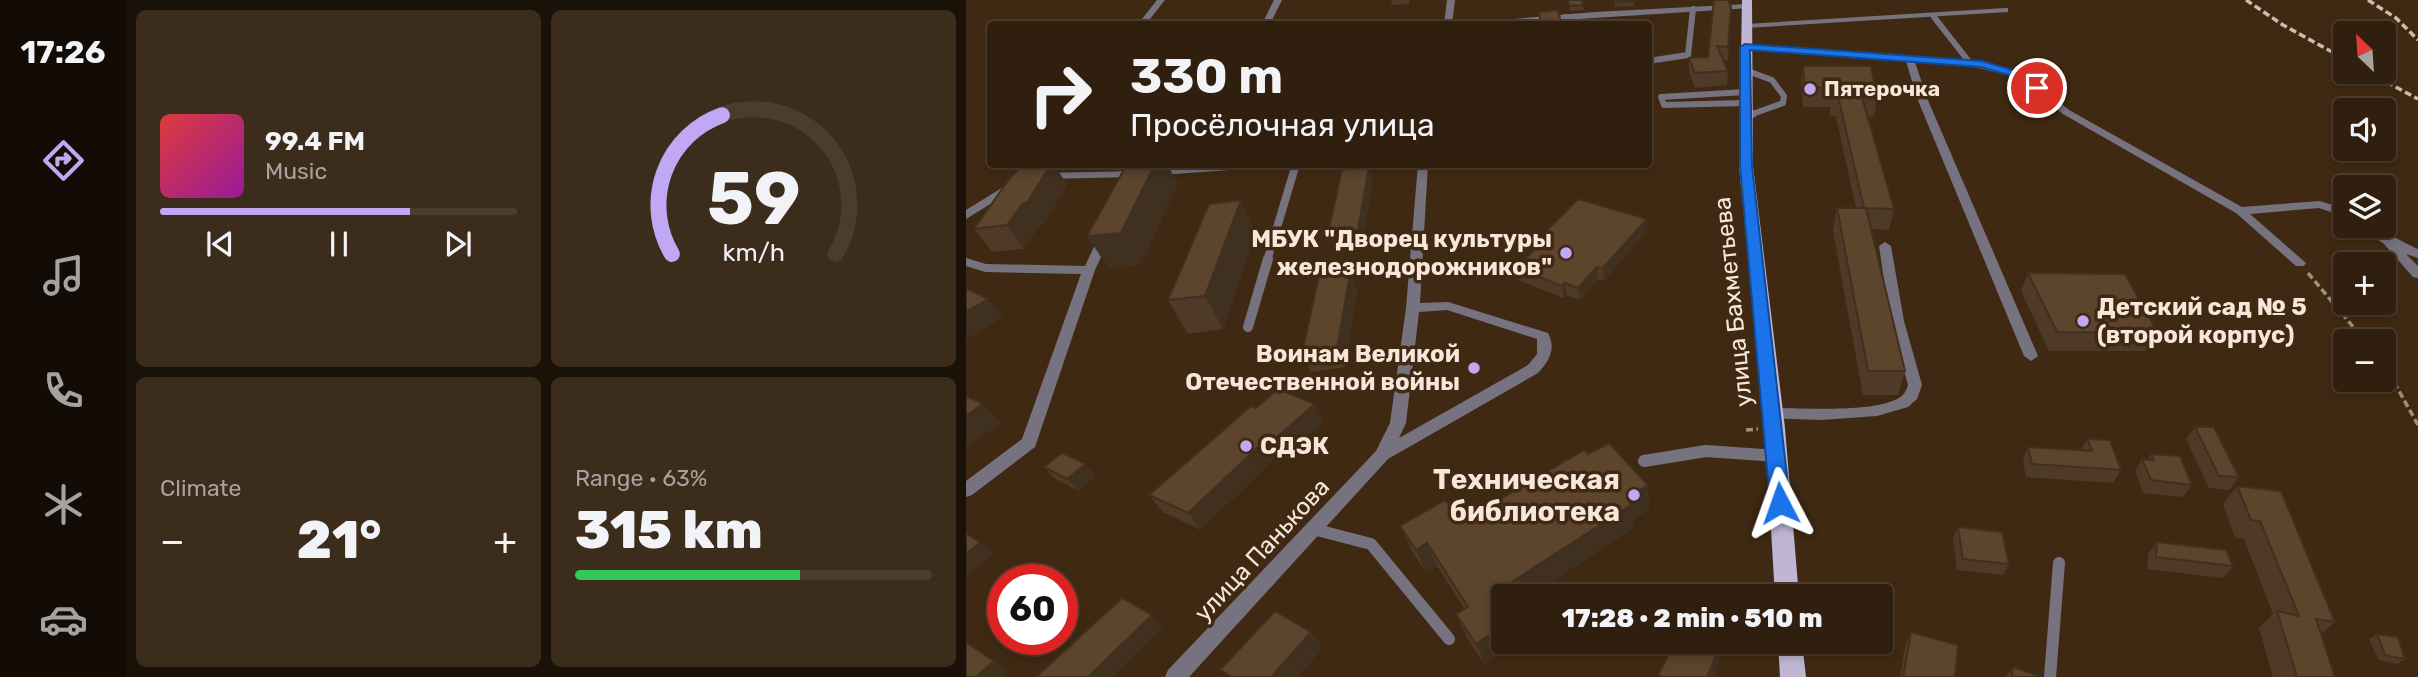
<!DOCTYPE html>
<html lang="en">
<head>
<meta charset="utf-8">
<style>
  :root { --surface:#301f0e; --page:#3c2c1c; --text:#f1f3f6; --muted:#a8a29e; --line:#4b3d2e; --accent:#c0a8f4 }
  body { margin:0; font-family:Rubik,sans-serif; background:var(--page); color:var(--text); height:100vh; display:flex; flex-direction:column; font-size:26px; white-space:nowrap }
  * { box-sizing:border-box; margin:0 }
  p { font-size:23px; color:var(--muted) }
  .icon { flex:none; width:38px; height:38px; fill:none; stroke:currentColor; stroke-width:2; stroke-linecap:round; stroke-linejoin:round }
  .map { position:relative; flex:1; overflow:hidden }
  .sheet { display:flex; flex-direction:column; gap:10px; padding:10px; background:#1a1108; width:840px }
  .sheet>* { flex:none }
  .guide { position:absolute; left:21px; top:21px; width:665px; height:147px; border-radius:7px; box-shadow:0 4px 10px #0003,0 0 0 2px var(--line); background:#301f0e; color:var(--text); overflow:hidden }
  .needle { width:46px; rotate:335deg }
  .fabs { position:absolute; left:1367px; top:21px; display:grid; gap:14px }
  .fabs a { display:grid; place-items:center; width:63px; height:63px; border-radius:7px; background:var(--surface); box-shadow:0 4px 10px #0003,0 0 0 2px var(--line); font-size:35px }
  .speed { position:absolute; left:21px; top:564px; display:flex; gap:14px; font-size:35px; font-weight:700; text-align:center }
  .speed>* { display:grid; place-content:center; width:91px; height:91px; border-radius:50%; background:var(--surface); box-shadow:0 4px 10px #0003,0 0 0 2px var(--line); line-height:1 }
  .speed .limit { border:10px solid #d22; background:#fff; color:#111 }
  .pin { position:absolute; display:grid; place-items:center; width:60px; height:60px; color:#fff; margin:-30px; border:4px solid #fff; border-radius:50%; box-shadow:0 2px 7px #0007 }
  .me { position:absolute; width:77px; margin:-38px; rotate:356deg; stroke-linejoin:round; filter:drop-shadow(0 0 5px #0008) }
  .turn { display:flex; align-items:center; gap:24px; height:147px; padding:0 28px; font-size:32px }
  .turn .icon { width:91px; height:91px; stroke-width:2.5 }
  .turn b { display:block; font-size:49px; line-height:60px }
  .big { font-size:52px; font-weight:800; line-height:1.1 }
  .sheet .card { flex:1; display:flex; flex-direction:column; justify-content:center; gap:10px; min-width:0; padding:0 24px; border-radius:10px; background:var(--page) }
  .sheet .dial { align-items:center; gap:0 }
  .dial svg { height:182px; overflow:visible; fill:none; stroke:var(--line); stroke-width:7; stroke-linecap:round; text-anchor:middle }
  .dial text { fill:var(--text); stroke:none }
  .song { display:flex; align-items:center; gap:21px }
  .cover { width:84px; height:84px; border-radius:10px; background:linear-gradient(135deg,hsl(0 70% 55%),hsl(300 70% 35%)) }
  .played { height:7px; border-radius:4px; background:linear-gradient(90deg,var(--accent) 70%,var(--line) 70%) }
  .keys { display:flex; justify-content:space-around; direction:ltr }
  .heat { display:flex; justify-content:space-between; align-items:center; font-size:38px; direction:ltr }
  .charge { height:10px; border-radius:5px; background:linear-gradient(90deg,#34c759 63%,var(--line) 0) }
  .sheet .tiles { flex:1; display:grid; gap:10px; grid-template-columns:repeat(2,1fr) }
  .trip { position:absolute; left:525px; top:584px; width:402px; height:70px; border-radius:7px; background:var(--surface); box-shadow:0 4px 10px #0003,0 0 0 2px var(--line); font-weight:800; line-height:70px; text-align:center }
  main { display:flex; flex:1; min-height:0 }
  .dock { display:flex; flex-direction:column; width:126px; justify-content:space-around; align-items:center; background:#130c06; color:var(--muted) }
  .dock .icon { width:49px; height:49px }
  .dock .current { color:var(--accent) }
  .dock b { font-size:32px; color:var(--text) }
  .map>svg:first-child { display:block }
  .lines { fill:none; stroke-linecap:round; stroke-linejoin:round }
  .path { stroke:#a08d7b; stroke-width:3.5; stroke-dasharray:7 3.5; stroke-linecap:butt }
  .lane-far3 { stroke:#767280; stroke-width:6 }
  .lane-far2 { stroke:#767280; stroke-width:8 }
  .lane-far1 { stroke:#767280; stroke-width:10 }
  .lane { stroke:#767280; stroke-width:12 }
  .street { fill:#767280; fill-rule:evenodd }
  .primary { fill:#beb6d3; fill-rule:evenodd }
  .rail { stroke:#cebdae; stroke-width:3.5; stroke-dasharray:7 3.5; stroke-linecap:butt }
  .wall { fill:#4f3a27 }
  .shaded-wall { fill:#403020 }
  .building { fill:#5c442d; stroke:#403020; stroke-width:2 }
  .route { fill:#1a73e8; stroke:#114b97; stroke-width:2 }
  .poi-dot { fill:#c0a8f4; stroke:#402912; stroke-width:2.5 }
  .labels { text-anchor:middle; stroke-width:7; stroke-linejoin:round; paint-order:stroke }
  .far-poi-label { font-size:21px; font-weight:bold; fill:#f6e7da; stroke:#402912; text-anchor:start }
  .poi-label { font-size:24px; font-weight:bold; fill:#f6e7da; stroke:#402912; text-anchor:end }
  .street-label { font-size:24px; fill:#f6e7da; stroke:#402912 }
  .near-poi-label { font-size:28px; font-weight:bold; fill:#f6e7da; stroke:#402912; text-anchor:end }
</style>
</head>
<body>
<main>
<nav class="dock">
<b>17:26</b>
<svg class="icon current" aria-label="directions" viewBox="0 0 24 24"><path d="M12 3l9 9-9 9-9-9zM9 14v-3h6M13 9l2 2-2 2"/></svg>
<svg class="icon" aria-label="music" viewBox="0 0 24 24"><path d="M9 18V5l10-2v13"/><circle cx="6" cy="18" r="3"/><circle cx="16" cy="16" r="3"/></svg>
<svg class="icon" aria-label="phone" viewBox="0 0 24 24"><path d="M5 4h4l2 5-3 2q2 4 5 5l2-3 5 2v4C11 20 4 13 5 4z"/></svg>
<svg class="icon" aria-label="climate" viewBox="0 0 24 24"><path d="M12 3v18M4 7l16 10M4 17L20 7"/></svg>
<svg class="icon" aria-label="car" viewBox="0 0 24 24"><path d="M5 17H2v-5l4-1 3-4h7l3 4 3 1v5h-3M9 17h6M6 11h13"/><circle cx="7" cy="17" r="2"/><circle cx="17" cy="17" r="2"/></svg>
</nav>
<section class="sheet">
<div class="tiles">
<div class="card">
<div class="song"><i class="cover"></i><div><b>99.4 FM</b><p>Music</p></div></div>
<div class="played"></div>
<div class="keys"><svg class="icon" aria-label="previous" viewBox="0 0 24 24"><path d="M18 5L8 12l10 7zM5 5v14"/></svg><svg class="icon" aria-label="pause" viewBox="0 0 24 24"><path d="M8 5v14M16 5v14"/></svg><svg class="icon" aria-label="next" viewBox="0 0 24 24"><path d="M6 5l10 7-10 7zM19 5v14"/></svg></div>
</div>
<div class="card dial"><svg viewBox="0 0 100 80">
<path d="M14 69A42 42 0 1 1 86 69"/>
<path d="M14 69A42 42 0 0 1 36 8" stroke="#c0a8f4"/>
<text x="50" y="56" font-size="32" font-weight="700">59</text>
<text x="50" y="72" font-size="11">km/h</text>
</svg></div>
<div class="card"><p>Climate</p>
<div class="heat"><a>−</a><b class="big">21°</b><a>+</a></div>
</div>
<div class="card"><p>Range · 63%</p><b class="big">315 km</b><div class="charge"></div></div>
</div>
</section>
<div class="map">
<svg width="1452" height="677" viewBox="0 0 1452 677">
  <rect width="100%" height="100%" fill="#402912"/>
  <g class="lines">
    <g class="path">
      <path d="M1342,273L1399,341"/>
      <path d="M1418,364L1452,425"/>
      <path d="M780,430L792,429"/>
    </g>
    <g class="lane-far3">
      <path d="M599,17L601,24"/>
      <path d="M968,17L1004,63"/>
      <path d="M682,61L722,55L727,9"/>
      <path d="M779,70L806,80L818,96L817,103L781,116"/>
      <path d="M779,92L695,97L698,105L779,103"/>
    </g>
    <g class="lane-far2">
      <path d="M780,116L786,114"/>
      <path d="M301,261L330,164"/>
    </g>
    <path class="lane-far1" d="M282,327L302,259"/>
    <g class="lane">
      <path d="M678,461L740,451L811,456"/>
      <path d="M347,529L405,544L483,639"/>
      <path d="M1084,677L1093,563"/>
    </g>
    <g class="street">
      <path d="M191,0H199L180,24H172Z"/>
      <path d="M308,0H316L304,24H296Z"/>
      <path d="M481,0H489L486,24H478Z"/>
      <path d="M781,4H784V8L535,24H508L512,22L629,12Z"/>
      <path d="M1039,8H1042V12L780,28L776,26L780,24Z"/>
      <path d="M779,44L1004,60L1060,74L1103,110L1276,207L1354,201L1379,209V217L1353,208L1284,214L1340,263L1338,266H1330L1270,213L1097,114L1054,78L1004,66L949,62L961,98L1072,356L1065,361L1058,356L951,98L940,61L776,49V45Z"/>
      <path d="M65,164H76L65,179L0,219V210L57,175Z"/>
      <path d="M253,164H310L305,167L168,177L76,179L70,176L76,173L168,171Z"/>
      <path d="M452,164H462L454,303L482,302L582,333C590,349 584,360 572,373L422,459L223,677H199L202,670L410,451L424,423L440,308ZM481,310L571,339V354L562,365L433,438L440,423L453,312Z"/>
      <path d="M1393,226C1412,225 1433,241 1452,249V258L1440,254L1452,266V278L1447,277L1418,244Z"/>
      <path d="M139,232L145,236L129,270L69,447L6,495L0,497V481L56,439L115,274L19,272L0,266V258L20,264L119,266L133,236Z"/>
      <path d="M919,242L925,246L938,321L956,385L951,399L942,407L911,416L855,420L802,418L799,414L802,410L807,408C837,408 908,413 933,398C938,395 940,391 942,385L924,321L913,246Z"/>
    </g>
    <g class="primary">
      <path d="M776,0H786L787,166L819,428L833,597H809L799,428L773,166Z"/>
      <path d="M812,642H836L840,677H814Z"/>
    </g>
    <g class="rail">
      <path d="M1280,0L1317,25L1379,59"/>
      <path d="M1402,0L1430,18L1452,40"/>
      <path d="M1402,72L1452,99"/>
    </g>
  </g>
  <g class="wall">
    <path d="M425,0H443V4L426,5Z"/>
    <path d="M602,0H616L618,10L604,11Z"/>
    <path d="M648,0H667L668,6L649,7Z"/>
    <path d="M765,7L762,60H757L762,71L761,85L729,88L723,72V58L742,57Z"/>
    <path d="M837,66L911,97L908,117H902L928,209L923,230L905,229L939,371L932,395H897L867,231L871,208H890L870,116H864V107H837L835,85Z"/>
    <path d="M682,73L688,88V101L682,102Z"/>
    <path d="M65,164H88L101,185L77,226H73L58,249L26,252L8,229Z"/>
    <path d="M681,231L638,281L632,279L614,300L600,295L598,298L552,280L550,268Z"/>
    <path d="M290,233L257,329L222,334L202,300Z"/>
    <path d="M384,273L391,291L379,367L345,372L336,353Z"/>
    <path d="M1062,273L1192,333L1181,351H1083L1055,291Z"/>
    <path d="M290,408L358,422L319,455L314,453L235,530L197,512L183,495Z"/>
    <path d="M1229,427L1273,477L1263,490L1243,488L1220,439Z"/>
    <path d="M1121,439L1155,470L1147,483L1060,477L1057,459L1062,447L1115,450Z"/>
    <path d="M622,454L682,485L683,509L667,520V528L563,597H537L519,665L500,636L490,614L499,609L471,566L460,573L445,549L434,526L495,522Z"/>
    <path d="M1185,454L1226,485L1217,497L1177,493L1169,471L1176,459H1182Z"/>
    <path d="M78,467L130,476L113,491L89,479Z"/>
    <path d="M1271,486L1369,622L1355,634L1369,677H1307L1293,628L1307,614L1278,539L1269,538L1257,504Z"/>
    <path d="M992,527L1043,564L1037,575L991,570L987,539Z"/>
    <path d="M1191,542L1267,566L1257,578L1181,569L1182,554Z"/>
    <path d="M945,632L989,677H934L939,646Z"/>
    <path d="M1411,634L1439,659L1431,664L1412,660L1403,639Z"/>
    <path d="M1047,667L1073,677H1040Z"/>
  </g>
  <g class="shaded-wall">
    <path d="M85,164H88L101,185L77,226H73L58,249L41,225Z"/>
    <path d="M189,164H201L212,184L175,265L143,269L121,236Z"/>
    <path d="M403,167L407,179L397,242L367,246L362,233Z"/>
    <path d="M275,200L290,233L257,329L239,296Z"/>
    <path d="M681,219V231L638,281L637,268Z"/>
    <path d="M631,267L632,279L614,300L612,288Z"/>
    <path d="M384,273L391,291L379,367L371,349Z"/>
    <path d="M599,283L600,295L598,298L596,286Z"/>
    <path d="M22,299L37,317L0,340V312Z"/>
    <path d="M17,404L35,423L0,447V416Z"/>
    <path d="M349,404L358,422L319,455L310,438Z"/>
    <path d="M304,436L314,453L235,530L222,513Z"/>
    <path d="M120,464L130,476L113,491L101,479Z"/>
    <path d="M682,485L683,509L667,520V528L563,597H544L541,585L661,498Z"/>
    <path d="M14,542L28,554L0,577V554Z"/>
    <path d="M461,543L471,566L460,573L450,550Z"/>
    <path d="M186,615L197,627L146,677H122Z"/>
    <path d="M537,626V642H552L519,665L510,644Z"/>
    <path d="M345,632L357,648L332,677H305Z"/>
    <path d="M756,642H760V647L747,677H741Z"/>
    <path d="M28,661L43,672L37,677H10Z"/>
  </g>
  <g class="building">
    <path d="M602,0H616L617,5L603,6Z"/>
    <path d="M649,0H667L668,1L649,2Z"/>
    <path d="M748,0H762L765,7L762,47L751,46L762,71L729,73L723,58L742,57Z"/>
    <path d="M592,10L595,24H575L573,12Z"/>
    <path d="M529,20V24H498V21Z"/>
    <path d="M837,66H905L911,97H896L928,209L898,208L872,96H867L866,88L839,87Z"/>
    <path d="M682,73L688,88H682Z"/>
    <path d="M65,164H85L61,203H57L41,225L8,229L44,178L57,165Z"/>
    <path d="M161,164H189L155,233L121,236Z"/>
    <path d="M403,167L392,230L362,233L376,170Z"/>
    <path d="M612,199L681,219L637,268L631,267L612,288L599,283L596,286L550,268L571,247L573,238Z"/>
    <path d="M275,200L239,296L202,300L243,204Z"/>
    <path d="M871,208H900L939,371H902Z"/>
    <path d="M384,273L371,349L336,353L353,276Z"/>
    <path d="M1062,273L1159,274L1192,333L1091,332Z"/>
    <path d="M2,289L22,299L0,312V290Z"/>
    <path d="M312,389L349,404L310,438L304,436L222,513L183,495L285,406L290,408Z"/>
    <path d="M0,396L17,404L0,416Z"/>
    <path d="M1229,427H1248L1273,477L1253,476Z"/>
    <path d="M1121,439L1144,440L1155,470L1066,464L1062,447L1126,451Z"/>
    <path d="M643,443L682,485L661,498L665,505L541,585L548,597H537V626L510,644L490,614L502,607L461,543L450,550L434,526L479,500L495,522L618,450L622,454Z"/>
    <path d="M96,453L120,464L101,479L78,467Z"/>
    <path d="M1185,454L1214,456L1226,485L1185,480L1176,459L1188,460Z"/>
    <path d="M1271,486L1315,491L1369,622L1350,619L1369,677H1331L1311,611L1333,616L1294,521L1285,520Z"/>
    <path d="M992,527L1036,532L1043,564L997,559Z"/>
    <path d="M0,533L14,542L0,554Z"/>
    <path d="M1191,542L1260,550L1267,566L1190,557Z"/>
    <path d="M156,598L186,615L122,677H70Z"/>
    <path d="M309,611L345,632L305,677H266L254,670Z"/>
    <path d="M945,632L992,645L989,677H937Z"/>
    <path d="M1411,634L1432,637L1439,659L1419,655Z"/>
    <path d="M0,642L28,661L10,677H0Z"/>
    <path d="M709,642H756L741,677H696L692,675Z"/>
    <path d="M1047,667L1073,676V677H1046Z"/>
  </g>
  <path class="route" d="M779,44L1016,61L1060,74L1076,88L1067,90L1053,78L1015,67L784,50L786,166L824,503L821,509H807L804,503L774,166V47Z"/>
  <g class="poi-dot">
    <circle cx="844" cy="89" r="7"/>
    <circle cx="600" cy="253" r="7"/>
    <circle cx="1117" cy="321" r="7"/>
    <circle cx="508" cy="368" r="7"/>
    <circle cx="280" cy="446" r="7"/>
    <circle cx="668" cy="495" r="7"/>
  </g>
  <g class="labels">
    <g class="far-poi-label">
      <text x="858" y="96">Пятерочка</text>
    </g>
    <g class="poi-label">
      <text x="586" y="247">МБУК "Дворец культуры<tspan x="586" dy="28">железнодорожников"</tspan></text>
      <text x="1131" y="315" text-anchor="start">Детский сад № 5<tspan x="1131" dy="28">(второй корпус)</tspan></text>
      <text x="494" y="362">Воинам Великой<tspan x="494" dy="28">Отечественной войны</tspan></text>
      <text x="294" y="454" text-anchor="start">СДЭК</text>
    </g>
    <g class="street-label">
      <text transform="translate(767 302) rotate(-96)" y="8">улица Бахметьева</text>
      <text transform="translate(296 550) rotate(-47)" y="8">улица Панькова</text>
    </g>
    <g class="near-poi-label">
      <text x="654" y="489">Техническая<tspan x="654" dy="32">библиотека</tspan></text>
    </g>
  </g>
</svg>
<div class="fabs">
<a><svg class="needle" viewBox="-14 -14 28 28"><path d="M0-13l5 13h-10z" fill="#e53935"/><path d="M0 13l5-13h-10z" fill="#a8a29e"/></svg></a>
<a><svg class="icon" aria-label="sound" viewBox="0 0 24 24"><path d="M4 9h4l5-4v14l-5-4H4zM17 9q2 3 0 6"/></svg></a>
<a><svg class="icon" aria-label="layers" viewBox="0 0 24 24"><path d="M12 4l9 5-9 5-9-5zM3 14l9 5 9-5"/></svg></a>
<a>+</a>
<a>−</a>
</div>
<div class="speed"><div class="limit">60</div></div>
<div class="pin" style="left:1071px;top:88px;background:#d93025"><svg class="icon" aria-label="arrive" viewBox="0 0 24 24"><path d="M6 21V4h12l-3 4 3 4H6"/></svg></div>
<svg class="me" style="left:814px;top:503px" viewBox="-20 -20 40 40"><path d="M0-17L14 15 0 8-14 15z" fill="#1a73e8" stroke="#fff" stroke-width="4"/></svg>
<div class="trip">17:28 · 2 min · 510 m</div>
<div class="guide">
<div class="turn"><svg class="icon" aria-label="right" viewBox="0 0 24 24"><path d="M7 20v-9h11M14 6l5 5-5 5"/></svg><div><b>330 m</b>Просёлочная улица</div></div>
</div>
</div>
</main>
</body>
</html>
